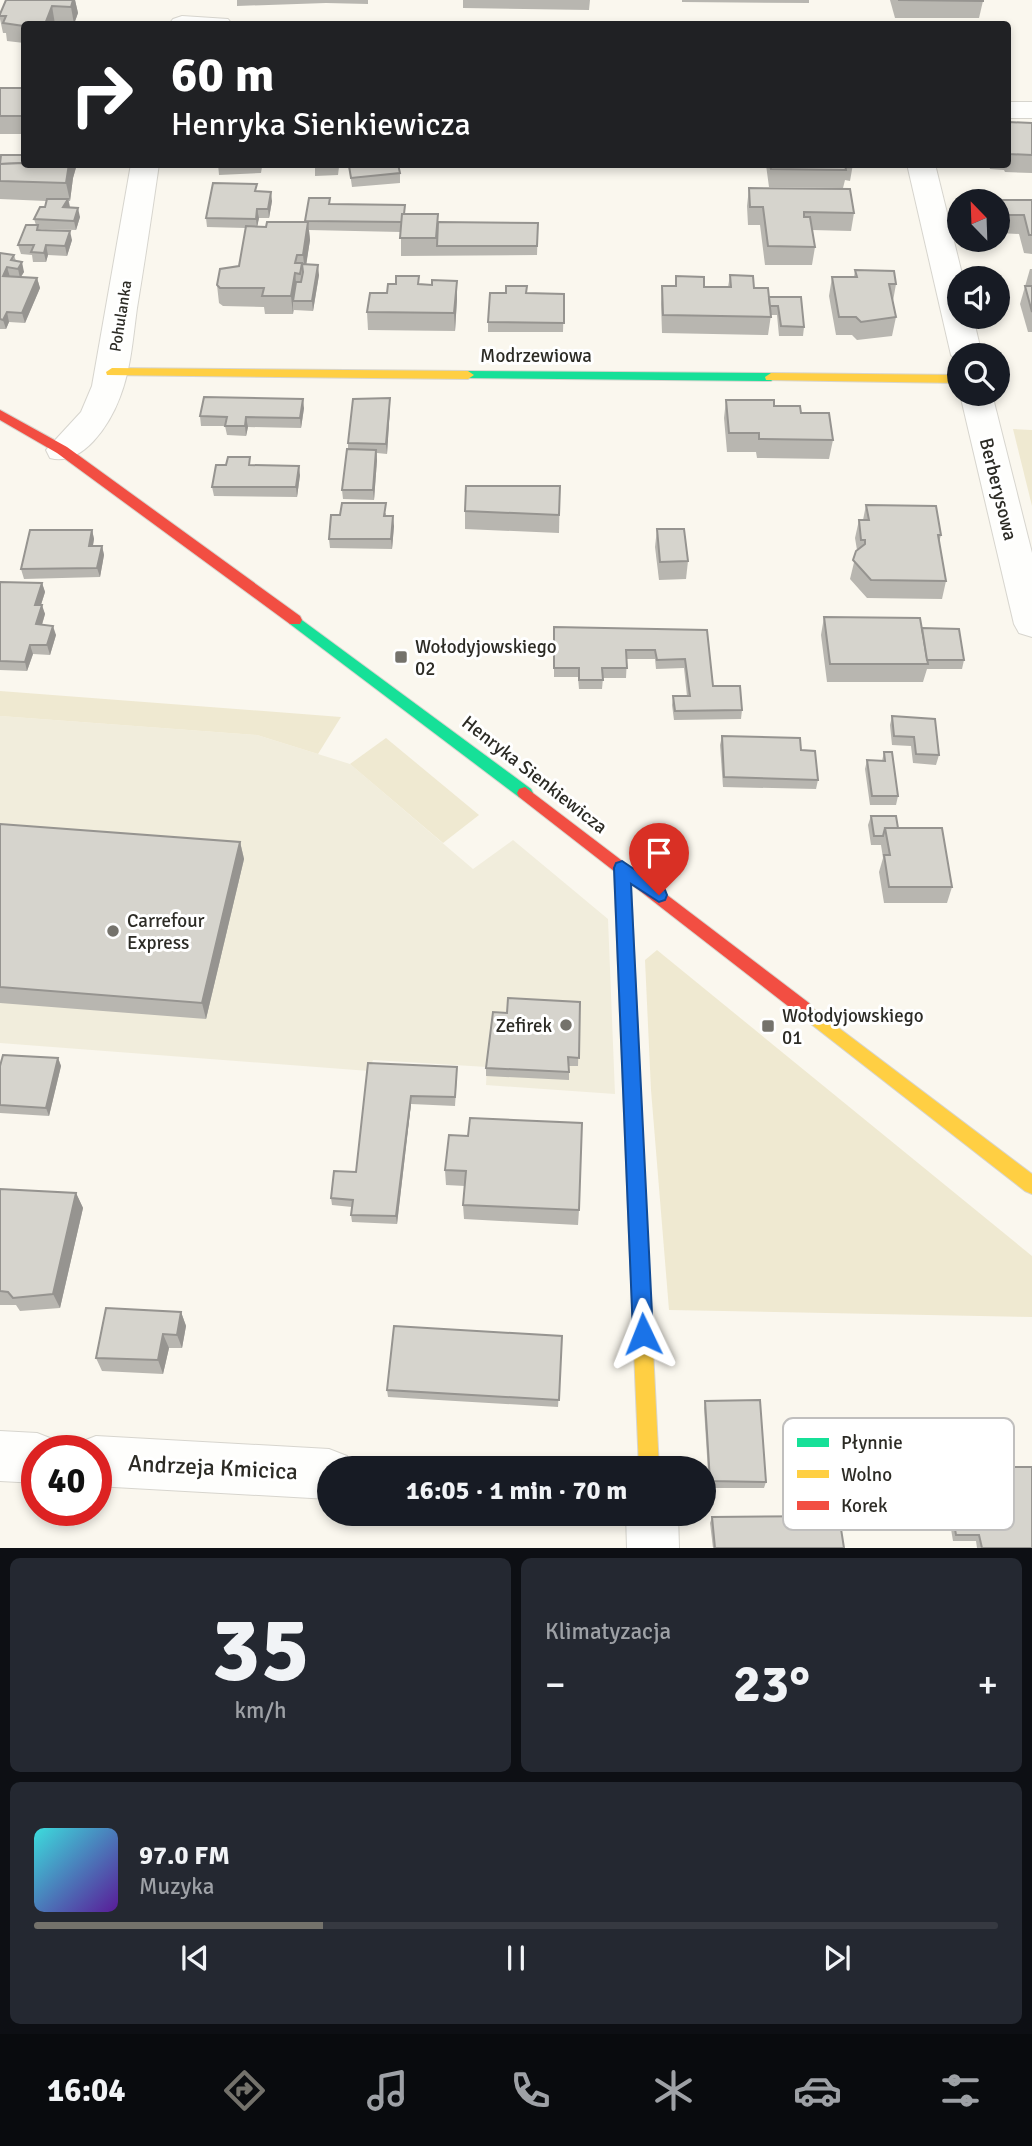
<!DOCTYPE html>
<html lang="pl">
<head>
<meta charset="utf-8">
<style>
  :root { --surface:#171b24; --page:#242831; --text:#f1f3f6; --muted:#9ea1a6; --line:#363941; --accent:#74726b }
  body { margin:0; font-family:Signika,sans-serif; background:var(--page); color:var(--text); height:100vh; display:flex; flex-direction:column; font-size:26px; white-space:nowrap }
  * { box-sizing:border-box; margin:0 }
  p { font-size:23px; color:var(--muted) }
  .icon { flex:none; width:38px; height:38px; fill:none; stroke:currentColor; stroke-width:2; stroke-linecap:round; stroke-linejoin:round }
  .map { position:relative; height:1548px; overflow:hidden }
  .panel { display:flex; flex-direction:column; gap:10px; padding:10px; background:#0d0f14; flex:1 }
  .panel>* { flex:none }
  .top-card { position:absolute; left:21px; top:21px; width:990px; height:147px; border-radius:7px; box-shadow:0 4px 10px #0003; background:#202124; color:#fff; overflow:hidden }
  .needle { width:46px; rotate:337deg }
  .controls { position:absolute; left:947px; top:189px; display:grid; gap:14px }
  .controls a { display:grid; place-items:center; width:63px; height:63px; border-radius:50%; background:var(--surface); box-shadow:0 4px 10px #0003; font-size:35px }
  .speed { position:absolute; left:21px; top:1435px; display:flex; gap:14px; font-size:35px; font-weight:700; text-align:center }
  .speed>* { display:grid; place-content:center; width:91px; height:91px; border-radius:50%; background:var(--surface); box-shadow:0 4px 10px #0003; line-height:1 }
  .speed .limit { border:10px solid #d22; background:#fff; color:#111 }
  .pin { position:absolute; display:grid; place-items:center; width:60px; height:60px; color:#fff; margin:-72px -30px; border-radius:50% 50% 50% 0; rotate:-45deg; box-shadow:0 0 7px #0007 }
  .pin .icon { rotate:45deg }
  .me { position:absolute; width:77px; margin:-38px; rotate:358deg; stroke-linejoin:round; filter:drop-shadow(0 0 5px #0008) }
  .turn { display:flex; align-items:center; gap:24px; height:147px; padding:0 35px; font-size:32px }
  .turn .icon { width:91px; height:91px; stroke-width:2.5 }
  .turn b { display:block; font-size:49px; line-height:60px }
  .big { font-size:52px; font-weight:700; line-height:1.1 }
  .panel .widget { flex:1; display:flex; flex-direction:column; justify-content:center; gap:10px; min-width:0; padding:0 24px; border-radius:10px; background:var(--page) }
  .panel .dial { align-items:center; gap:0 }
  .dial b { font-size:91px; line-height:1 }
  .song { display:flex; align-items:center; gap:21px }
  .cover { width:84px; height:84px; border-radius:10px; background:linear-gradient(135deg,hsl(180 70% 55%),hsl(270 70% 35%)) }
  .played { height:7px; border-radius:4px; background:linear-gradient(90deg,var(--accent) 30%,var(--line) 30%) }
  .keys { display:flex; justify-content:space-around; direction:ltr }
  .heat { display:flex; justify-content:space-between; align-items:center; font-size:38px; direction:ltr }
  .panel .tiles { flex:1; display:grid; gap:10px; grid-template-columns:1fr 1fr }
  .widget:last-child { grid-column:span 2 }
  .trip { position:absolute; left:317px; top:1456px; width:399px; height:70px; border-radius:35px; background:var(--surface); box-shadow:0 4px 10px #0003; font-weight:700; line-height:70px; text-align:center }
  .tab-bar { display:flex; height:112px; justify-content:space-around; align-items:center; background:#090b0e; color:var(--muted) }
  .tab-bar .icon { width:49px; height:49px }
  .tab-bar .active { color:var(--accent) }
  .tab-bar b { font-size:32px; color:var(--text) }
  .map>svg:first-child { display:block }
  .built { fill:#f1eddc }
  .green { fill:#efe9d1 }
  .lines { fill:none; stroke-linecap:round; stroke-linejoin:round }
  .street-casing { stroke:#d7d5ce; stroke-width:2 }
  .fast-casing { stroke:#d7d5ce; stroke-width:2 }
  .slow-casing { stroke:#d7d5ce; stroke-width:2 }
  .jam-casing { stroke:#d7d5ce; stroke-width:2 }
  .street { fill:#fefefc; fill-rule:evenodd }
  .fast { fill:#16e098; fill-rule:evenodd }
  .slow { fill:#ffcf43; fill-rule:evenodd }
  .jam { fill:#f24e42; fill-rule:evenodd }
  .wall { fill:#b8b6b0 }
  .shaded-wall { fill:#969490 }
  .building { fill:#d6d4cd; stroke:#969490; stroke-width:2 }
  .route { fill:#1a73e8; stroke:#114b97; stroke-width:2 }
  .poi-dot { fill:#74726b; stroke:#fff; stroke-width:2.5 }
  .labels { text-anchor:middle; stroke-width:6; stroke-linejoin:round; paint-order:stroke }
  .far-street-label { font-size:16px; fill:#2c2b25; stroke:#fff }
  .street-label { font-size:19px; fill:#2c2b25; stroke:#fff }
  .poi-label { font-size:19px; fill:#2c2b25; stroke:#fff; text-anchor:start }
  .near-street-label { font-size:23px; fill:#2c2b25; stroke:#fff }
  .key { fill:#fff; stroke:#c0bfbe; stroke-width:2 }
  .key-label { font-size:19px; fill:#2c2b25 }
</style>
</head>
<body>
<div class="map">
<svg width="1032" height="1548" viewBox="0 0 1032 1548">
  <rect width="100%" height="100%" fill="#faf7ee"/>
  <path class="built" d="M0,716L257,735L350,764L473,869L513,840L608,919L615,1094L486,1085L487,1067L373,1060L369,1071L0,1043Z"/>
  <g class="green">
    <path d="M1013,429L1032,430V506Z"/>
    <path d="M0,691L341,717L318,754L257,735L0,716Z"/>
    <path d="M386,738L479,815L443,843L350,764Z"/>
    <path d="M657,950L1032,1256V1317L669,1310L651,1090L645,960Z"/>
  </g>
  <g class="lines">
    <g class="street-casing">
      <g id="street">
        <path d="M182,16L228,19L232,24H169L173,19Z"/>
        <rect x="1008" y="102" width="24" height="16"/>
        <path d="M131,164H159C152,212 145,260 137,308C133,337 131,369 120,397C110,424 83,467 50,458L46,450L81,412L92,386Z"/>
        <path d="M907,164H935L963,278H959V317H973L982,355H959V363L951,355Z"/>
        <path d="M960,394H992L1032,553V637L1019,633L1014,624Z"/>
        <path d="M0,1431L37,1433L55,1440L59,1451H37V1483L0,1481Z"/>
        <path d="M96,1436L329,1449L347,1456L352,1468H329V1499L96,1486V1451H75L78,1443Z"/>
        <path d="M626,1514H678L679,1548H627Z"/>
      </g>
    </g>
    <g class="fast-casing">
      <g id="fast">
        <path d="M468,371L771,373L777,377L771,381L463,378V372Z"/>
        <path d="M295,615L531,789L533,793L531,797H519L290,624L288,620Z"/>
      </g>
    </g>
    <g class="slow-casing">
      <g id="slow">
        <path d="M112,368L468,371L474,375L468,379L107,375L106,372Z"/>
        <path d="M771,373L959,375V383L766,380L765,377Z"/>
        <path d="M803,1001L1032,1174V1194L1025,1191L797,1013L794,1008L797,1003Z"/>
        <path d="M637,1202L644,1205L646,1211L659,1468H639L628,1211L630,1205Z"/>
      </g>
    </g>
    <g class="jam-casing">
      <g id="jam">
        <path d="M0,410L67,447L300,616L302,620L300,624H290L57,453L0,420Z"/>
        <path d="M525,787L809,1003L812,1008L809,1013L803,1015L797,1013L631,884L646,1211L644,1217L637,1220L630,1217L628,1211L614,871L519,797L517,793L519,789Z"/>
      </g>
    </g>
    <use href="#street" class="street"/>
    <use href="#fast" class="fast"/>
    <use href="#slow" class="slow"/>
    <use href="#jam" class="jam"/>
  </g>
  <g class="wall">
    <path d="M6,0H75L78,13L74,24H24V43L7,41L6,33H3L0,19V14Z"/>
    <path d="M237,0H368V4L326,3L237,6Z"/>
    <path d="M463,0H590L589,10L463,8Z"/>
    <path d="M682,0H809V3L682,2Z"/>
    <path d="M890,0H983V1L979,18H895Z"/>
    <rect x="0" y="88" width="24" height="46"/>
    <path d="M1008,122L1032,123V173L1005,172L1004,170L990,169L989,164H1008Z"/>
    <path d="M0,157L24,164H77L73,178L70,201H69L70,208L80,217L76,230L39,229L72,240L67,256L48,255L46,262H33L32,255L21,254L18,245L36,225L34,219L45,207L46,201L0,199Z"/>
    <path d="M218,164H305V166L262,167L261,173L219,175Z"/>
    <path d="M315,164H352V165L400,173V183L352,187L349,166L339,167L338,175L315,176Z"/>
    <path d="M853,164L850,181L845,180L843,188L769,187L766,165Z"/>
    <path d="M749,188L854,213L851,231L812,230L815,247L812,265H765L760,225H748L747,206Z"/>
    <path d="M258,192L272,201L269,218H259L257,226L266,227L305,222L309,198L330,204L405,214L438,222L538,223L537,255L401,256V232L309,230L310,240L306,264L319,275L313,311L294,310L293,314H265L264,307L223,306L219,303L217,285L239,266L246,228L207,227L206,218Z"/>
    <path d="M996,200H1032V254L1024,253L1019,234L998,233V201H996Z"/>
    <path d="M0,253L14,255L16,261L24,272L21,277L37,278L40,288L25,323L9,322L6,329H0Z"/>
    <path d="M1030,269H1032V332H1028L1020,304Z"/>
    <path d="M855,270L896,284L893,301L896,317L892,336L857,340L852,335H836L829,296L832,277H854Z"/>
    <path d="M730,275L769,297L804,327L803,336H779L777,315H771L768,335L662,333L661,304L662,286H675L676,276L704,287H728Z"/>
    <path d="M419,284L457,299L455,331L368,330L367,312L387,293Z"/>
    <path d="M506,293L564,294L563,332H488V322Z"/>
    <path d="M726,400L774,406L801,413L833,440L829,459L757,458L756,452H727L724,418Z"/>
    <path d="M304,408L301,428L248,427L246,436L227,435L225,426H201L200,416Z"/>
    <path d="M390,408L387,454L377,453V460L374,500L343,499L342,490L348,449V443Z"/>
    <path d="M252,465L300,475L297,497L214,496L212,487Z"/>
    <path d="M560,486L559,533L465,529V511Z"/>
    <path d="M866,505L941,535L939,542L946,581L942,599L867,598L850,579L857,550L855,538L859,520H863Z"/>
    <path d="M386,513V516L394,526L392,549L330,548L329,539Z"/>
    <path d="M657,529L688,561L686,579L659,580L655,547Z"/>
    <path d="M92,530L94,539L93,546H102L104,555L100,577L24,579L21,569Z"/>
    <path d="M0,582L42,583L45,592L41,605L45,614L42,625L56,635L50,655L33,654L27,671L0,670Z"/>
    <path d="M824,617L922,628L964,660L962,669H927L923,682H827L821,635Z"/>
    <path d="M554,627L707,630L713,686L742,710L741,719L674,720L672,705L673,696H687L684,668L656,669L655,659H627L626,678H603L602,689H579L578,677H554Z"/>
    <path d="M892,716L939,755L936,765L913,763L911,746L892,745L890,725Z"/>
    <path d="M722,736L801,750L818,780L816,789L723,787L720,745Z"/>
    <path d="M884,752L898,796L896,805H870L865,769L867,760L882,761Z"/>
    <path d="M871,816L898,828L952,887L947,903H884L879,872L883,858L881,845H871L868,825Z"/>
    <path d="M0,824L240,842L244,859L206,1019L0,1003Z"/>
    <path d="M580,1002L578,1066H569V1080L486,1076V1068L507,1013Z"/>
    <path d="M58,1058L61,1066L49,1116L0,1113V1066Z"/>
    <path d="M368,1063L457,1075L455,1106L411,1104L397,1224L352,1222L351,1215L352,1207L332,1205L331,1198L356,1172Z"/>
    <path d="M449,1135L579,1210L578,1225L464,1219L463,1205L465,1186L446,1185L445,1170Z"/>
    <path d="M0,1189L76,1193L83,1208L60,1308L20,1311L16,1305H0Z"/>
    <path d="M181,1312L186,1326L182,1348H169L163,1374L102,1371L96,1358Z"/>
    <path d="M562,1336L558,1407L388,1397L387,1390Z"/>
    <path d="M705,1401L766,1482L764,1488H709L704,1408Z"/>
    <path d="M968,1467L1032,1548H977L976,1541H953L946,1499L949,1493L967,1492L964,1474Z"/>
    <path d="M712,1517L844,1548H713L710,1523Z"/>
  </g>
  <g class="shaded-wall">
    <path d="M73,0H75L78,13L74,24L71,7Z"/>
    <path d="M52,6L55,24H42Z"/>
    <path d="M69,164H77L73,178L70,201L66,183Z"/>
    <path d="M271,192L272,201L269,218L268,209Z"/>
    <path d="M68,199L70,208L63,207Z"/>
    <path d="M78,208L80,217L76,230L74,221Z"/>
    <path d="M257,209L259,218L257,228L256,219Z"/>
    <path d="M308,222L310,240L305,273L303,255Z"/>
    <path d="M70,231L72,240L67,256L65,246Z"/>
    <path d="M46,245L48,255L46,262L44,253Z"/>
    <path d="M22,262L24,272L20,278L18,269Z"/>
    <path d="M318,265L319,275L313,311L312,301Z"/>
    <path d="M7,267L10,277L3,276Z"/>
    <path d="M295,273L297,292L293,301V314L291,296Z"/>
    <path d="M37,278L40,288L25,323L22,313Z"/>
    <path d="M457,281V299L455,331L454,313Z"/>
    <path d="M7,312L9,322L6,329L3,320Z"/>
    <path d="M390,398V408L387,454L386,444Z"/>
    <path d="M303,399L304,408L301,428L300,418Z"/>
    <path d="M246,417L248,427L246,436L245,426Z"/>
    <path d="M376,450L377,460L374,500L373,490Z"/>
    <path d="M299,466L300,475L297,497L296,487Z"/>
    <path d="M393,516L394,526L392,549L391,539Z"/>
    <path d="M92,530L94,539L91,555L89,546Z"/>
    <path d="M102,546L104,555L100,577L97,568Z"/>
    <path d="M42,583L45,592L38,614L35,605Z"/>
    <path d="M42,605L45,614L39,634L36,624Z"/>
    <path d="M53,626L56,635L50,655L47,645Z"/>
    <path d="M30,645L33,654L27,671L25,662Z"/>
    <path d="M240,842L244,859L206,1019L202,1003Z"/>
    <path d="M58,1058L61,1066L49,1116L46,1108Z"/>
    <path d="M411,1096V1104L397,1224L396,1216Z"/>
    <path d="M76,1193L83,1208L60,1308L53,1294Z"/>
    <path d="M181,1312L186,1326L182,1348L177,1335Z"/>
    <path d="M163,1334L169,1348L163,1374L158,1360Z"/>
  </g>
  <g class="building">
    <path d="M6,0H73L71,7L52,6L45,24H24V26L3,23L6,16H0V14Z"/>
    <path d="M898,0H983V1Z"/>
    <rect x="0" y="88" width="24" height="28"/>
    <path d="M1008,122L1032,123V155L1009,154Z"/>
    <path d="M1,155H24V163L0,164Z"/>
    <path d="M24,163V164H69L66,183L0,181V164Z"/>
    <rect x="315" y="164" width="22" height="2"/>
    <path d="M364,164H398L400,173L351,178L349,166Z"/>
    <path d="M770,164H845L846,170L771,169Z"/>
    <path d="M213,183L257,184L255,191L271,192L268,209H257L256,219L206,218Z"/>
    <path d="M749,188L850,189L854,213L804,212V217H810L815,247L768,246L763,207H750Z"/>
    <path d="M309,198H330L329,204L405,205L404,214H402V222L305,221Z"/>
    <path d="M47,199H68L63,207L78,208L74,221L34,219L40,207H45Z"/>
    <path d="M996,200H1032V235H1029L1024,215H1001L998,201Z"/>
    <path d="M402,214H438L436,238H400Z"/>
    <path d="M267,222H308L303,255H297L295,263H302L300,274L295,273L291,296H262L264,288H220L217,285L220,269L239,266L246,226L266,227Z"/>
    <path d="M438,222L538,223L537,246H437Z"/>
    <path d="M26,225H38L37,230L70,231L65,246L46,245L44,253L31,252L34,245H18Z"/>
    <path d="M0,253L14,255L11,260L22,262L18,269L7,267L3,276L37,278L22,313L7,312L3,320L0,319Z"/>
    <path d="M302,264L318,265L312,301H293L296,282H301L303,272Z"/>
    <path d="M855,270L894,271L896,284H889L896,317L861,322L856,317H839L832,277H857Z"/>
    <path d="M730,275L753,276L754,288H768L771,317L663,315L662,286H676V276L704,277V287H731Z"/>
    <path d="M396,276H419L418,284L432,285V280L457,281L454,313L367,312L370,293H387L388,284H396Z"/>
    <path d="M506,286H527L526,293L564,294V323L488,322L490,293H506Z"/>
    <path d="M1025,286H1032V312Z"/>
    <path d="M769,297H801L804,327L781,326L778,306H770Z"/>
    <path d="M204,397L303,399L300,418L246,417L245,426H225L227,417L200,416Z"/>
    <path d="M390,398L386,444L348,443L353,399Z"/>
    <path d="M726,400H774V406H800L801,413H829L833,440L759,439V433H729Z"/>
    <path d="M347,449L376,450L373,490H342Z"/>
    <path d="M228,457H250L249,465L299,466L296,487H212L216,465H226Z"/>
    <path d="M466,486H560L559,515L465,511Z"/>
    <path d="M342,503H386L384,516H393L391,539H329L331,515H340Z"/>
    <path d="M866,505L936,506L941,535H938L946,581L871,580L853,560L856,551L865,544V540H861L859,520H869Z"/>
    <path d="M657,529H684L688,561L660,562Z"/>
    <path d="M30,530H92L89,546H102L97,568L21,569Z"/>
    <path d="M0,582L42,583L35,605H42L36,624L53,626L47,645H30L25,662L0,661Z"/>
    <path d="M824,617L920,618L928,664H830Z"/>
    <path d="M554,627L707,630L713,686H740L742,710L675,711L673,696H690L685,659L657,660L655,650H626L627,668H602L603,680H579V668H554Z"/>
    <path d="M922,628L959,629L964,660H927Z"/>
    <path d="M892,716L935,719L939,755L916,754L914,737L894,736Z"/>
    <path d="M722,736L800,738L801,750L815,751L818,780L724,777Z"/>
    <path d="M884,752H892L898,796H872L867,760L885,761Z"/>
    <path d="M871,816H896L898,828H885L883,836H874Z"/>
    <path d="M0,824L240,842L202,1003L0,987Z"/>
    <path d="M885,828H942L952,887H889L884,855H890Z"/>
    <path d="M508,998L580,1002L579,1058L568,1057L569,1072L486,1068L493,1012L507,1013Z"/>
    <path d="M3,1055L58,1058L46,1108L0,1105V1066Z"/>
    <path d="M368,1063L457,1067L455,1097L411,1096L396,1216L351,1215L353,1200L331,1198L334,1171L356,1172Z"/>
    <path d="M470,1118L582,1123L579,1210L463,1205L466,1171L445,1170L449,1135L468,1136Z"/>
    <path d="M0,1189L76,1193L53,1294L13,1298L8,1292L0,1291Z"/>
    <path d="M106,1308L181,1312L177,1335L163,1334L158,1360L96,1358Z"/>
    <path d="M394,1326L562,1336L559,1400L387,1390Z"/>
    <path d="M760,1400L766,1482L710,1481L705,1401Z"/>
    <path d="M968,1467H1032V1548H982L979,1535H956L949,1493L972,1492Z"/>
    <path d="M839,1516L844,1548H715L712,1517Z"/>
  </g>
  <path class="route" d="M622,861L665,890L667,895L665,900L659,902L631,884L653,1334L650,1341L643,1344L636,1341L633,1334L614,868L616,863Z"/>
  <g class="poi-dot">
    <rect x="394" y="650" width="14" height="14" rx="3.5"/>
    <circle cx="113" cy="931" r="7"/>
    <circle cx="566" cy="1025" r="7"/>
    <rect x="761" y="1019" width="14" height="14" rx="3.5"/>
  </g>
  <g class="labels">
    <g class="far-street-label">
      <text transform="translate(120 316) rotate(-81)" y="6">Pohulanka</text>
    </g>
    <g class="street-label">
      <text x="536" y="362">Modrzewiowa</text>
      <text transform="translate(999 489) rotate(76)" y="7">Berberysowa</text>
      <text transform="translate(535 774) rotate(38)" y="7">Henryka Sienkiewicza</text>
    </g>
    <g class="poi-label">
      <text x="415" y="653">Wołodyjowskiego<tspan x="415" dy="22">02</tspan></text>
      <text x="127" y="927">Carrefour<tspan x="127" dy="22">Express</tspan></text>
      <text x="782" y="1022">Wołodyjowskiego<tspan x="782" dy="22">01</tspan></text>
      <text x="552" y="1032" text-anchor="end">Zefirek</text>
    </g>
    <g class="near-street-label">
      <text transform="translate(213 1467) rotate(3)" y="8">Andrzeja Kmicica</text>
    </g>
  </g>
  <rect x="783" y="1418" width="231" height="112" rx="10" class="key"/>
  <rect x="797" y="1438" width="32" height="9" fill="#16e098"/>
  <rect x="797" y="1470" width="32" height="8" fill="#ffcf43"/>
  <rect x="797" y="1501" width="32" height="9" fill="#f24e42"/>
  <g class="key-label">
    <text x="841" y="1449">Płynnie</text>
    <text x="841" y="1481">Wolno</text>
    <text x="841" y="1512">Korek</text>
  </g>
</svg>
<div class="controls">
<a><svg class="needle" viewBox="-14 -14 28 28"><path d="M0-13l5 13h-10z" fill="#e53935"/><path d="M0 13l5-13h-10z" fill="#9ea1a6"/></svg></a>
<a><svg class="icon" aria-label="sound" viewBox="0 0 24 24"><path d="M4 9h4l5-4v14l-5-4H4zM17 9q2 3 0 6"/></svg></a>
<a><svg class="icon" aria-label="search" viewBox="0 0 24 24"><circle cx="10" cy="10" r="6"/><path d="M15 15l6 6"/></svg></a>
</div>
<div class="speed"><div class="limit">40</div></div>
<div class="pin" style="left:659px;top:895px;background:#d93025"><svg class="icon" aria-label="arrive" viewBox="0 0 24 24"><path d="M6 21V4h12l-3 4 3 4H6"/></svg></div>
<svg class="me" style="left:643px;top:1334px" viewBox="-20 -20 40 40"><path d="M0-17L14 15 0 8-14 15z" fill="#1a73e8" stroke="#fff" stroke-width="4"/></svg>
<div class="trip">16:05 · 1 min · 70 m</div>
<div class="top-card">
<div class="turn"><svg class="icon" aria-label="right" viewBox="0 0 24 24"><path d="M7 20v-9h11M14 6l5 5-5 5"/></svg><div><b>60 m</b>Henryka Sienkiewicza</div></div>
</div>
</div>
<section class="panel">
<div class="tiles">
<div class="widget dial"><b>35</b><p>km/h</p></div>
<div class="widget"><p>Klimatyzacja</p>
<div class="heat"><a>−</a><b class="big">23°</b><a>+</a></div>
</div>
<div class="widget">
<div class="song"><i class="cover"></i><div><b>97.0 FM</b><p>Muzyka</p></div></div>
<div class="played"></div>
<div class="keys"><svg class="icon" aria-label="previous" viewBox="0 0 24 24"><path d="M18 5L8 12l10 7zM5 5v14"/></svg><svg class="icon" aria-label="pause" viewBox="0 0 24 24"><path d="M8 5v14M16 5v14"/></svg><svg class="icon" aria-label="next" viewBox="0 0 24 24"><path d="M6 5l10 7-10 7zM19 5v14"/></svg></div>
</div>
</div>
</section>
<nav class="tab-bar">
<b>16:04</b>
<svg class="icon active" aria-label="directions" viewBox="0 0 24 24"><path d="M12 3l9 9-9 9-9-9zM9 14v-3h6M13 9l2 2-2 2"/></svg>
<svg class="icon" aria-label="music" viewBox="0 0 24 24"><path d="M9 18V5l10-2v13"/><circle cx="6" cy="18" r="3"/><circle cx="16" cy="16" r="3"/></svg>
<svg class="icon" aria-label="phone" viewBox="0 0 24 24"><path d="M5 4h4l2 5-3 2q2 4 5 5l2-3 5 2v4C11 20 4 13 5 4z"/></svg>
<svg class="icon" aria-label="climate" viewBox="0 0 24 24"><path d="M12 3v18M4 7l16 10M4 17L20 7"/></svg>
<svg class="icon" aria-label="car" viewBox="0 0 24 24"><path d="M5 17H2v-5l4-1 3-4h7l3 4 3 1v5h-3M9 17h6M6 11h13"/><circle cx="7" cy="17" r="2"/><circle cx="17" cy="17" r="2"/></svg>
<svg class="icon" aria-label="filters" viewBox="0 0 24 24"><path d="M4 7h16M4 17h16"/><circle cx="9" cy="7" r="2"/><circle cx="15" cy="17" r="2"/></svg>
</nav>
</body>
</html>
